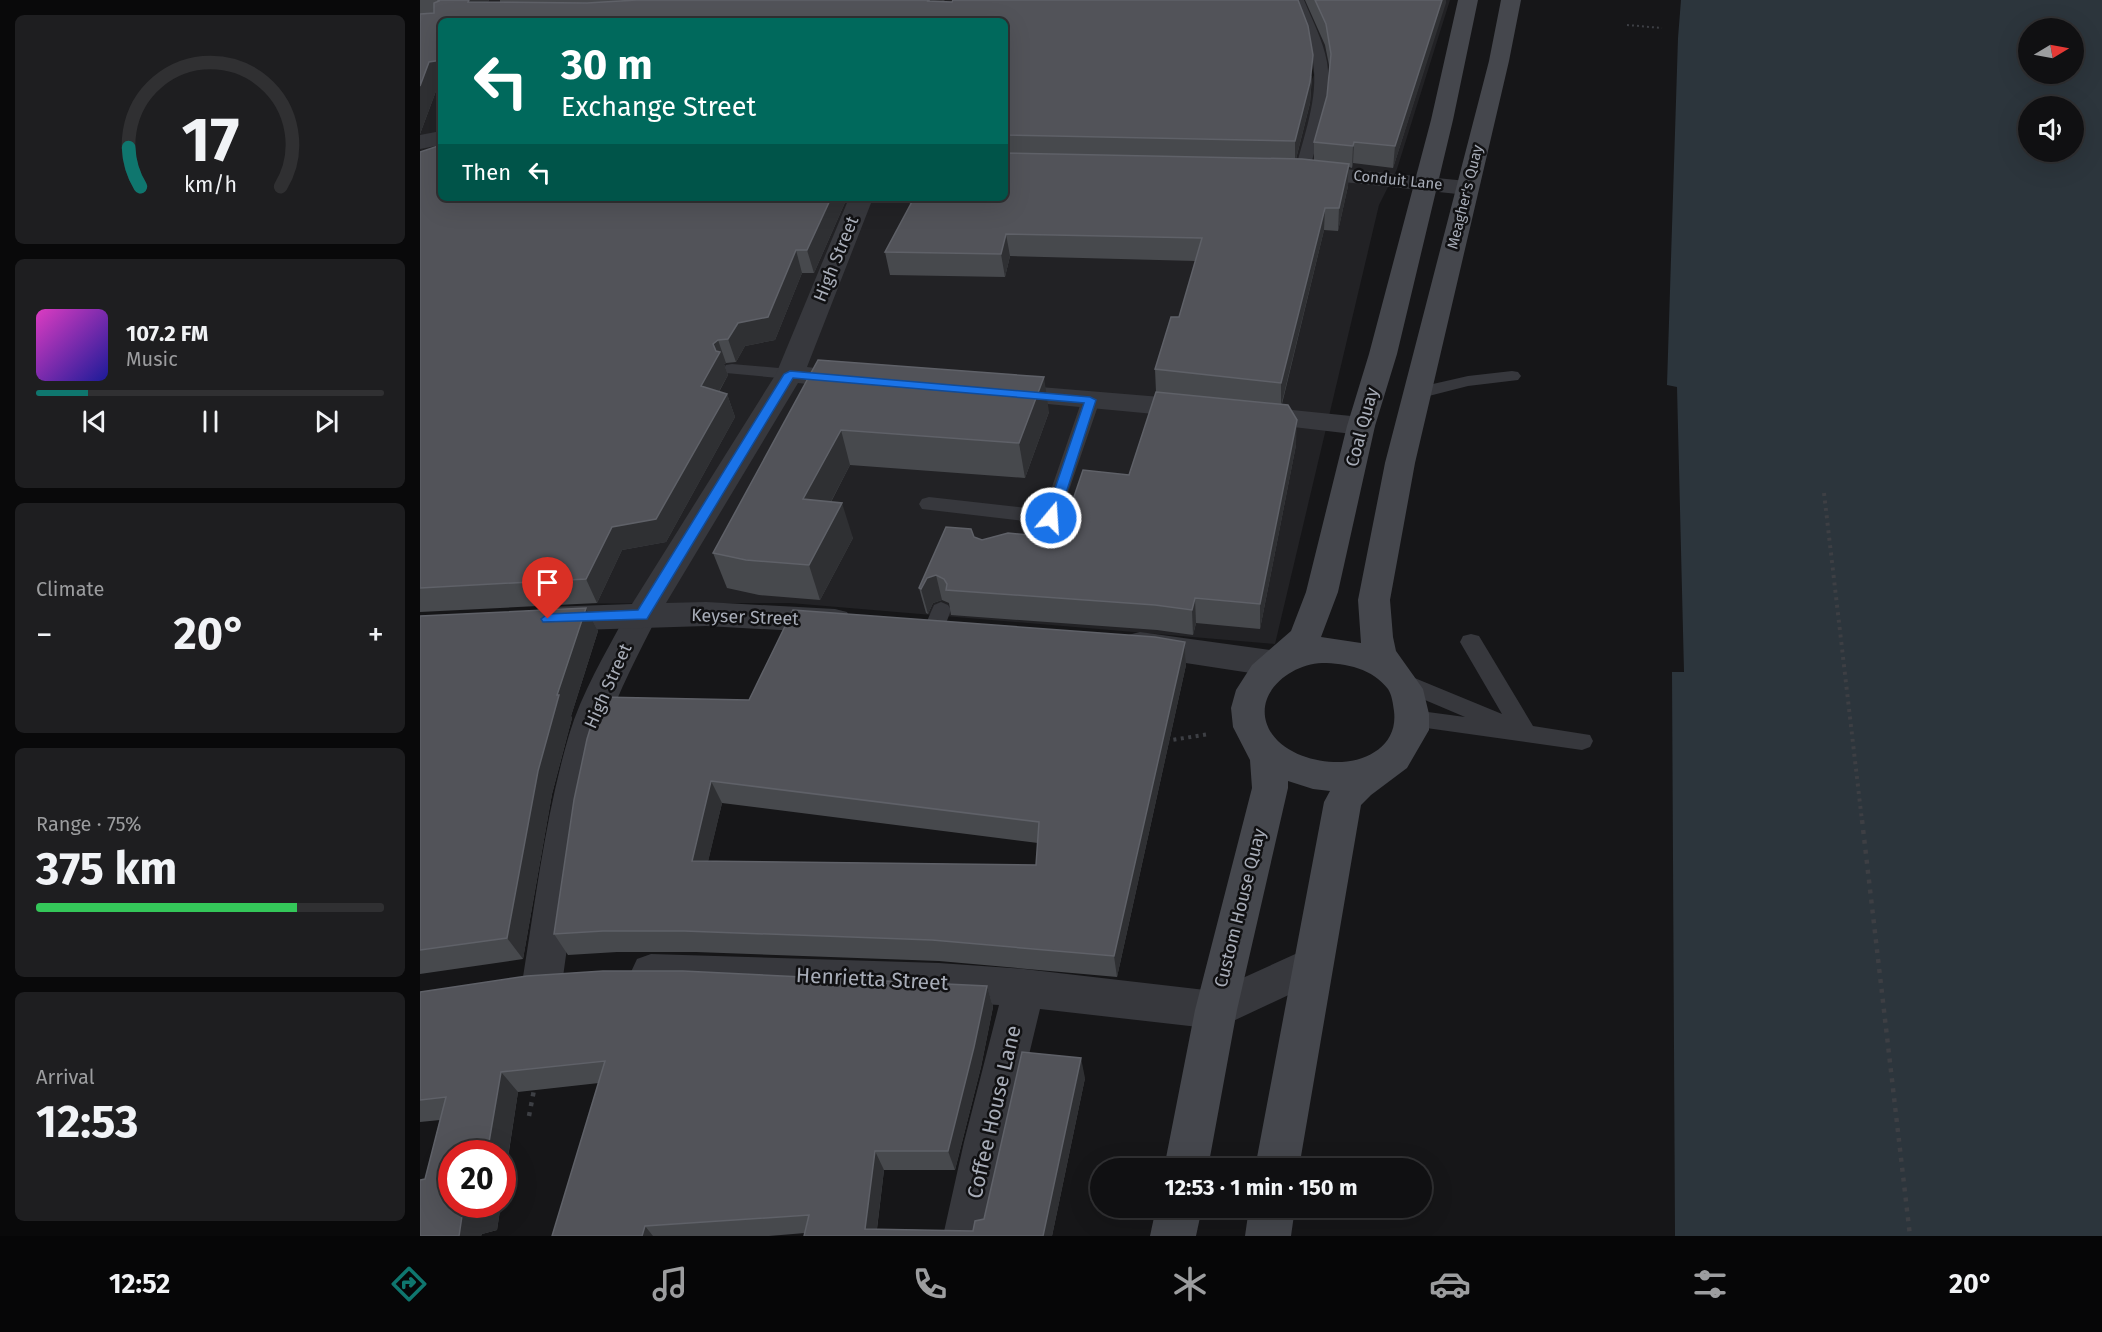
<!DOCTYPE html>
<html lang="en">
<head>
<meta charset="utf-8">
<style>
  :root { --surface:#101012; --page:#1e1e20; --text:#f1f3f6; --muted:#9c9d9f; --line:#303032; --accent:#0f766e }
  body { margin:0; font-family:"Fira Sans",sans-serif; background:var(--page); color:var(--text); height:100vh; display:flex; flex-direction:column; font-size:22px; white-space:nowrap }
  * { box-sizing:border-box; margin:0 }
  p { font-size:20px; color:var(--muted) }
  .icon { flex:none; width:33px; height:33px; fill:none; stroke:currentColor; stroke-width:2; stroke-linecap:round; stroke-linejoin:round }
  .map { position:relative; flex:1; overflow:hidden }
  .panel { display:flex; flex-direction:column; gap:15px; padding:15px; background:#09090a; width:420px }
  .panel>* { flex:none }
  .banner { position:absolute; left:18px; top:18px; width:570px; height:183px; border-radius:9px; box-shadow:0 6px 24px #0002,0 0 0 2px var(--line); background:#00695c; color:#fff; overflow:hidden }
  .needle { width:39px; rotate:80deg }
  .buttons { position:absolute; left:1598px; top:18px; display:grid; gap:12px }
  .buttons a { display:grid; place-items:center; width:66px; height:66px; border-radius:50%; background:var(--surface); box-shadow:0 6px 24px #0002,0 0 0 2px var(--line); font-size:30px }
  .speed { position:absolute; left:18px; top:1140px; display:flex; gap:12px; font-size:30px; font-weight:700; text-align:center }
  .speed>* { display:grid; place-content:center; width:78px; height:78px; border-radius:50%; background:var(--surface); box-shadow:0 6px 24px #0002,0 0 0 2px var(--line); line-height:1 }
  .speed .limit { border:9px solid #d22; background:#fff; color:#111 }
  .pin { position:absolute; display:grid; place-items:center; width:51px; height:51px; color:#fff; margin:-62px -26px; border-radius:50% 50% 50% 0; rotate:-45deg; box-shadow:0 0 6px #0007 }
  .pin .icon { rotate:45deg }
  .me { position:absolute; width:66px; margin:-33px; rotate:18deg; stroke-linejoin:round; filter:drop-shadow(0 0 4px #0008) }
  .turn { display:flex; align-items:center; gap:21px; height:126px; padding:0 24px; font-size:27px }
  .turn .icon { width:78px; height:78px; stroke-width:2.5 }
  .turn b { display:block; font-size:42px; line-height:51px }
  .then { display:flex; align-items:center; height:57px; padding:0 24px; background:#0003; gap:12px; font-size:22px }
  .big { font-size:45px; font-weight:700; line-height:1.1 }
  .panel .widget { flex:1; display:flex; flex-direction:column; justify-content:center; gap:9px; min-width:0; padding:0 21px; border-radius:9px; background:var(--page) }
  .panel .dial { align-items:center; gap:0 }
  .dial svg { height:156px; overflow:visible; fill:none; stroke:var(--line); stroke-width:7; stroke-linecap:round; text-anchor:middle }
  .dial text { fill:var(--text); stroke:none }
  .song { display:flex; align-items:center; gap:18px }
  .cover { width:72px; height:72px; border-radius:9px; background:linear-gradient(135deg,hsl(310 70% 55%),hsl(240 70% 35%)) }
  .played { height:6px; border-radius:3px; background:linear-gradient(90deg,var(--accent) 15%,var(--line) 15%) }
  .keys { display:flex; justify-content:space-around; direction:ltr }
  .heat { display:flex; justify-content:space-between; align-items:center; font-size:33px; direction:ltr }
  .charge { height:9px; border-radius:4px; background:linear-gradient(90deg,#34c759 75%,var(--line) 0) }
  .trip { position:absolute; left:670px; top:1158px; width:342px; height:60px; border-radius:30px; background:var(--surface); box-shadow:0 6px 24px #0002,0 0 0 2px var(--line); font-weight:700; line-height:60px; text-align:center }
  .dock { display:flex; height:96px; justify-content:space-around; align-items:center; background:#060607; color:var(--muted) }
  .dock .icon { width:42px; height:42px }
  .dock .selected { color:var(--accent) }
  .dock b { font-size:27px; color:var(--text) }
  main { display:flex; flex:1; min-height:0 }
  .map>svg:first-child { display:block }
  .built { fill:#222225; fill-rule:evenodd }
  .water { fill:#2c353c; fill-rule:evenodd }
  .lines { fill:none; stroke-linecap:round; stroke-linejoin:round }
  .path-far2 { stroke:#3d3f44; stroke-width:2; stroke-dasharray:2 3; stroke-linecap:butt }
  .path-far1 { stroke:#3d3f44; stroke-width:4; stroke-dasharray:3 4.5; stroke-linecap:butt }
  .path { stroke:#3d3f44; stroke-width:4.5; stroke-dasharray:4 6; stroke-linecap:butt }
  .service { fill:#37383d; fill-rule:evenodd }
  .pedestrian { fill:#37383d; fill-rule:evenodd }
  .minor { fill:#37383d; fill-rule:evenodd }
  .tertiary { fill:#37383d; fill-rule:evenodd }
  .secondary { fill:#45474d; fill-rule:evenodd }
  .wall { fill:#47494d; fill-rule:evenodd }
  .shaded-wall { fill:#2f3033 }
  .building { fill:#525359; stroke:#5f6168; stroke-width:1.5; fill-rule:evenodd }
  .route { fill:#1a73e8; stroke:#114b97; stroke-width:1.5 }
  .labels { text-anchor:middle; stroke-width:5; stroke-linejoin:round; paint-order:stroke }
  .far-street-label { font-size:15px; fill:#a8adb8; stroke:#111113 }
  .street-label { font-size:18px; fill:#a8adb8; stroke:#111113 }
  .near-street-label { font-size:21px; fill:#a8adb8; stroke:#111113 }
</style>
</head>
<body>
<main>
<section class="panel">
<div class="widget dial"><svg viewBox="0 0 100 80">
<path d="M14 69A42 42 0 1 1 86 69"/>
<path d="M14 69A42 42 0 0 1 8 49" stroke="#0f766e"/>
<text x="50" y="56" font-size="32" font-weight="700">17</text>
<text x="50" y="72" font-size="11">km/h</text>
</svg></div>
<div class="widget">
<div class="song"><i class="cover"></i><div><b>107.2 FM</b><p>Music</p></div></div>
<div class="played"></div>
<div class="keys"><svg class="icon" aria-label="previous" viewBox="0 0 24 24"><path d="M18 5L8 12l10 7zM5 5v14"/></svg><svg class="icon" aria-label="pause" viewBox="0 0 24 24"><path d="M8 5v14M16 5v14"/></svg><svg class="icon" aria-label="next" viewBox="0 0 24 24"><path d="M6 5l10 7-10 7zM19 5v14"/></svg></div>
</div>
<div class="widget"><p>Climate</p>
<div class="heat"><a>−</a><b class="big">20°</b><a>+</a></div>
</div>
<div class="widget"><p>Range · 75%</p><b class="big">375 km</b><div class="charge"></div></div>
<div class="widget"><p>Arrival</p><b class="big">12:53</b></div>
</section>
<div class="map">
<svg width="1682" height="1236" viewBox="0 0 1682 1236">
  <rect width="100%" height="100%" fill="#161618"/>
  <path class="built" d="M0,0H780L879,108L894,75L872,0H1030L977,169L959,205L855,644L370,603L0,604ZM21,21H585V198H21Z"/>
  <path class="water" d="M1261,0H1682V1236H1255L1252,672H1264L1257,387L1247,385L1258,38ZM1608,28H1653V74H1608ZM1608,106H1653V152H1608Z"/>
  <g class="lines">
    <path class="path-far2" d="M1207,25L1242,28"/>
    <g class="path-far1">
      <path d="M1404,493L1442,821"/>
      <path d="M746,741L789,734"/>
    </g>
    <g class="path">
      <path d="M1442,820L1490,1236"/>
      <path d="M109,1116L114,1090"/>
    </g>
    <g class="service">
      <path d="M872,0H884C892,20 903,40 907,62C913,98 898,137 889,172L882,176L875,172C883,137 899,99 893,62C890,40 879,20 872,0Z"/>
      <path d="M312,364L370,369L376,370L379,374L376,378L370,379L306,373L303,369L306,365Z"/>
      <path d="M1092,371L1098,372L1101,376L1098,380L1048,386L997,399L991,397L988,393L991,389L1048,376Z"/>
      <path d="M671,394L677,396L680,400L638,522L631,524L502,509L499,504L502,499L509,497L624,510L662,400L665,396Z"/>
      <path d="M521,602L528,605L531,610L522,634L515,636L508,634L504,628L514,605Z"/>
      <path d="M1051,634L1059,636L1113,726L1170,735L1173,741L1170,747L1162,750L985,725L982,719L985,713L993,710L1045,717L972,686L969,680L972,674L980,672L1082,714L1040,642L1043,636Z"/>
    </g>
    <path class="pedestrian" d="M222,603L234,607L238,615C219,653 198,691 185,732C162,808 155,898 143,977L137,990L123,995L109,990L103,977C116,896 126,813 149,735C162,692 185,654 206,615L210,607Z"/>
    <g class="minor">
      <path d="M884,165L1047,181L1055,183L1059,188L1055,193L1047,195L876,177L872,172L876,167Z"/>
      <path d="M429,198H453L387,367L444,374L448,380L444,386L434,389L378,383L246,603L286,602L415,609L427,612L432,621L427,630L415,633L286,626L128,631L116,628L111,619L116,610L128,607L212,604L356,374Z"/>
      <path d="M584,384L777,400L787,403L791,409L787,415L777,418L574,399L570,393L574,387Z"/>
      <path d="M832,406L941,417L951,419L955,426L951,433L941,435L822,421L818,415L822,409Z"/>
      <path d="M720,632L857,651L869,655L874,664L869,673L857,677L720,656L708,653L703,644L708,635Z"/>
      <path d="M893,946L907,951L913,964L907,977L796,1029L620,1009L588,1142L569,1236H523L544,1142L579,1005L368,993L231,990L217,985L211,972L217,959L231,954L519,963L604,969L794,991Z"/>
    </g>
    <path class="tertiary" d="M21,131V145L0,149V135Z"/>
    <g class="secondary">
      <path d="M1038,0H1058L1033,120L977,354L955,426L918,592L901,637L941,643L938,600L965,463L1069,61L1081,0H1101L1089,61L995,463L970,600L973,637L976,651L1003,689L1009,714V730L987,768L951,795L941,805L879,1168H835L904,802L910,791L893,789L868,781V788L817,1010L788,1168H744L775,1010L832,788L830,760L813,727L811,708L816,690L832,665L871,631L886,592L927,426L949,354L1011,120ZM902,663C926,663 953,669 968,689C972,695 973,704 974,711C978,743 951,760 922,762C898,763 867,755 852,734C828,698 868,664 902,663Z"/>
      <path d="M736,1208H782L776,1236H730Z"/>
      <path d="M829,1208H875L871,1236H825Z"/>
    </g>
  </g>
  <g class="wall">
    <path d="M0,0H69L68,2H80V0H525L521,2L892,76L890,103L876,159L894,160V142L907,96L910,70L905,45L885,0H1026L973,168L933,163L932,168L929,167L928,186L918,231L904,230L862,404L876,445L840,629L776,623L773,635L737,630L531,615L529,603L522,600L513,603L508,614L506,613L499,588L554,537L562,540L640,538L709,475L736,392L735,369L759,317L776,261L590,256L585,277L470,275L465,252L491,204L480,198H585V21H21L19,83L0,134Z"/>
    <path d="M0,152L427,198L394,273H382L355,340L325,346L316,362L306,363L304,364L308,375L299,392L307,394L315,417L246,542L202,550L177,603L0,612Z"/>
    <path d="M398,360L629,412L605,478L430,465L411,502L433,538L400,600L339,595L307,588L293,553Z"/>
    <path d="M166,608L178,631L151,716L152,718L132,794L103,959L0,974V616Z"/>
    <path d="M765,642L766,665L697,977L519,961L276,952H197L148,955L134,934L329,700ZM302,803L618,843L616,865L288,861Z"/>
    <path d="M567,986L573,1007L561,1067L535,1170H464L457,1229L553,1231L564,1219L665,1078L632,1236H384L385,1233L349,1236H132L179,1083L98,1092L77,1230L62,1234L61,1236H0L5,1179L20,1120L0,1122V992Z"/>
  </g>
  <g class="shaded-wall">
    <path d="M49,0H69L57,21L48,2Z"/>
    <path d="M509,0H525L521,1L512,21Z"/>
    <path d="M1022,0H1026V3L973,168L975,146Z"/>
    <path d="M893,55L890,103L875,163V141Z"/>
    <path d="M21,60V83H19L0,134V86L9,62Z"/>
    <path d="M934,142L933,163L932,168L933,146Z"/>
    <path d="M929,164L928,186L918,231L919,208Z"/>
    <path d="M411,198H427L394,273L387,250Z"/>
    <path d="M905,208L904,230L861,406V383Z"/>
    <path d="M586,234L590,256L585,277L581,254Z"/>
    <path d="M376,250L382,273L355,340L325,346L316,362L308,339L318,323Z"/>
    <path d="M298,340L306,363L304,364L308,375L289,409L281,386L293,344Z"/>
    <path d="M624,377L629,412L605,478L599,443Z"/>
    <path d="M307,394L315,417L246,542L202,550L177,603L166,579L192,527Z"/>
    <path d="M877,420L876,445L840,629V604Z"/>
    <path d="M421,430L430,465L394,534L383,499Z"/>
    <path d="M422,503L433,538L400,600L389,565Z"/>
    <path d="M516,575L522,600L513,603L508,614L501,589L507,578Z"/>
    <path d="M775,598L776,623L773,635L772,610Z"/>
    <path d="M166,608L178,631L151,716L152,718L132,794L103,959L87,938L118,771L137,695Z"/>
    <path d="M765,642L766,665L697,977L694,956Z"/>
    <path d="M291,781L302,803L283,883L272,861Z"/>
    <path d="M567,986L573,1007L561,1067L535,1170L528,1151Z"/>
    <path d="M661,1058L665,1078L632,1236H623Z"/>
    <path d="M81,1072L98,1092L82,1195V1154H67Z"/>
    <path d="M455,1151L464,1170L456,1236L445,1229Z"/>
    <path d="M59,1204H81L77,1230L62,1234L61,1236H39L42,1216Z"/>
    <path d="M225,1226L233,1236H222Z"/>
  </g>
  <g class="building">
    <path d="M18,0H49L48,2L167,3L217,0H509L508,1L532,2L533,0H878L888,26L893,55L890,82L875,141L585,135V21H21V60L9,62L0,86V14L14,13V3L19,1Z"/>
    <path d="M895,0H1022L975,146L934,142L933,146L894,142L907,96L911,54L906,24Z"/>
    <path d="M21,145V198H411L387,250H376L348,317L318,323L308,339L298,340L293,344L296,351L300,352L281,386L307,394L236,519L192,527L166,579L0,588V152Z"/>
    <path d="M585,153L882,159L929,164L919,208H905L861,383L735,369L751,317H759L782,238L586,234L581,254L465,252L494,198H585Z"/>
    <path d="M398,360L624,377L599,443L421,430L383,499L422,503L389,565L326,560L293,553Z"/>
    <path d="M736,392L868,405L877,420L840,604L775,598L772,610L735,605L526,590L527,584L524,579L516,575L507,578L501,589L499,588L526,527L551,529L554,537L562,540L588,533L640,538L663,470L709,475Z"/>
    <path d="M166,608L137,695H139L118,771L87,938L0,950V616Z"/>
    <path d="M373,610L735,637L765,642L694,956L512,940L264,931H183L134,934L154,800L167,739L180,697L329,700ZM291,781L619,822L616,865L272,861Z"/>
    <path d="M183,971H263L567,986L554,1047L528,1151H455L445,1229L553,1231L555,1221L564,1219L602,1052L661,1058L623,1236H384L389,1215L225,1226L222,1236H132L185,1061L81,1072L67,1154H32V1204H59L58,1213L42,1216L39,1236H0V1180L5,1179L26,1097L0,1100V992L107,976Z"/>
  </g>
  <path class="route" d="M370,371L670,397L676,400L638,518L631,522L625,518L664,403L373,378L227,619L123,622L121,619L128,614L218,610L364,374Z"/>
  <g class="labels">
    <g class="far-street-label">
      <text transform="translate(978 180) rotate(6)" y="5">Conduit Lane</text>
      <text transform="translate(1045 197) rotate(-76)" y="5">Meagher's Quay</text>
    </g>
    <g class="street-label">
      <text transform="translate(416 259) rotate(-68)" y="6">High Street</text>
      <text transform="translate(942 427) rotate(-75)" y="6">Coal Quay</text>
      <text transform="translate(325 617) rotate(2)" y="6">Keyser Street</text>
      <text transform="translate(188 686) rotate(-66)" y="6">High Street</text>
      <text transform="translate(820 908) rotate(-76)" y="6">Custom House Quay</text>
    </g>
    <g class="near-street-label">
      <text transform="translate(452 979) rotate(3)" y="7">Henrietta Street</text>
      <text transform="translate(574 1112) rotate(-77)" y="7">Coffee House Lane</text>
    </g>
  </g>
</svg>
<div class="buttons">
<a><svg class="needle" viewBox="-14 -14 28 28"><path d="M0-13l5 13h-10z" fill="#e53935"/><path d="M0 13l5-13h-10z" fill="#9c9d9f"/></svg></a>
<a><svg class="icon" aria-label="sound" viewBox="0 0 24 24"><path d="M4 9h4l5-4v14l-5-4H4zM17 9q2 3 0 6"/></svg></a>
</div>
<div class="speed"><div class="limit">20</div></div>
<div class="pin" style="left:128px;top:619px;background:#d93025"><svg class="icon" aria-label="arrive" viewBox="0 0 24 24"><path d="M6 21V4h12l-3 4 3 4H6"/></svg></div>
<svg class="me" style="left:631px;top:518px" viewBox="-20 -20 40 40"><circle r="17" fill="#1a73e8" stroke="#fff" stroke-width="3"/><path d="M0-11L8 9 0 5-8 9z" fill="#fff"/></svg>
<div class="trip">12:53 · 1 min · 150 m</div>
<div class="banner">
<div class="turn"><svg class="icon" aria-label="left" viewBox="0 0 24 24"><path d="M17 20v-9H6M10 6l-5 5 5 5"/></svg><div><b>30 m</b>Exchange Street</div></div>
<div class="then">Then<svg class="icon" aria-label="left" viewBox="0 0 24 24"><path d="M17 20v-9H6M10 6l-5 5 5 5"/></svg></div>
</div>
</div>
</main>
<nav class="dock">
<b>12:52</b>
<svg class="icon selected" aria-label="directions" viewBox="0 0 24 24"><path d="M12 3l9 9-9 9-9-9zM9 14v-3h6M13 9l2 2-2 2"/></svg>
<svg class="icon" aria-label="music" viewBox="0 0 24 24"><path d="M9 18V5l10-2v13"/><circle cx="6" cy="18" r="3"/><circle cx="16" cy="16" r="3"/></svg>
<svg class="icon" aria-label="phone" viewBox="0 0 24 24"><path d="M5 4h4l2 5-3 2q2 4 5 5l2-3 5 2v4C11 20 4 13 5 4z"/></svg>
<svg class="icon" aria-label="climate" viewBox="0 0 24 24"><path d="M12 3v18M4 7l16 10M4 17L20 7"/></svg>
<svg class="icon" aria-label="car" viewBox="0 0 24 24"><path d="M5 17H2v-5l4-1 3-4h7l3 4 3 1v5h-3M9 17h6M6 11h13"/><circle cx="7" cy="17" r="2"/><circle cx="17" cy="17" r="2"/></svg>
<svg class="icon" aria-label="filters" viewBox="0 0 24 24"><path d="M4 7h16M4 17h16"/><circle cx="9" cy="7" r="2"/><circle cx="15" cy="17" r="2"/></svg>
<b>20°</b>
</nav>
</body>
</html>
